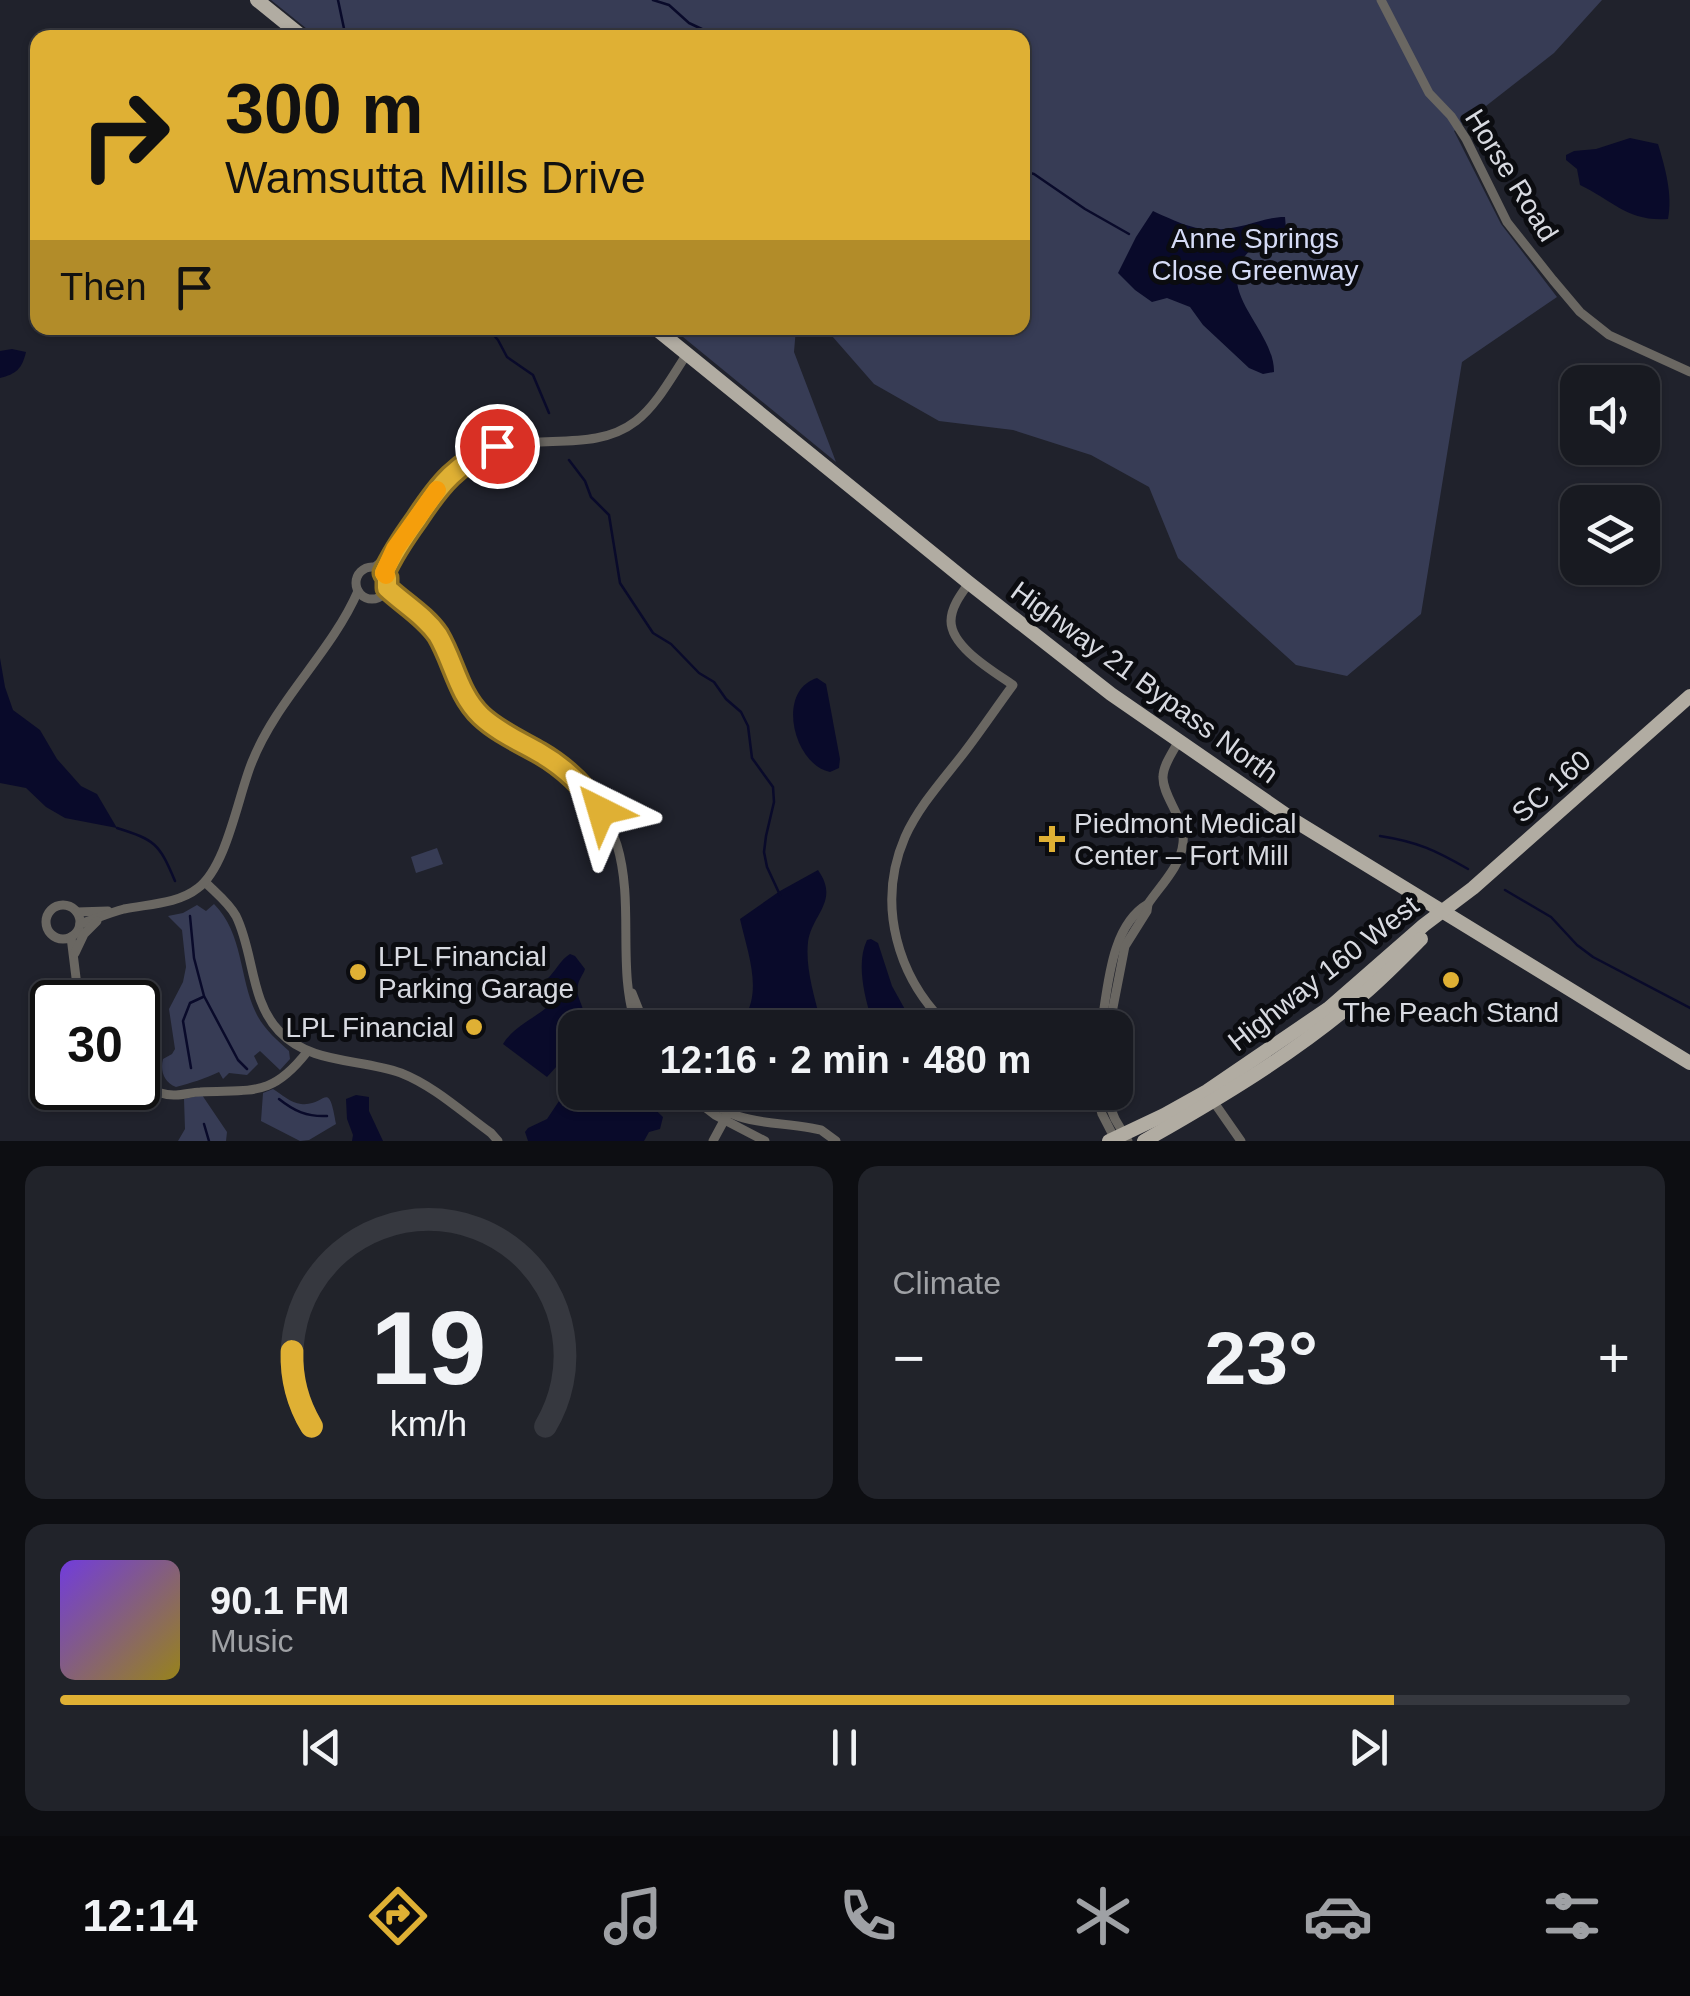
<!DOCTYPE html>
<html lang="en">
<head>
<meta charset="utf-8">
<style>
  :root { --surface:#181a21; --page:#21232a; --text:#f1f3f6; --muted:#9fa1a5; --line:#36383f; --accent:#dfb034 }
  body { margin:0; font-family:Arial,sans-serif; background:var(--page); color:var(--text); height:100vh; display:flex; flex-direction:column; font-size:38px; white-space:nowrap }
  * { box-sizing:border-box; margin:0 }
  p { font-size:32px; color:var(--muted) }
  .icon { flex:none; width:55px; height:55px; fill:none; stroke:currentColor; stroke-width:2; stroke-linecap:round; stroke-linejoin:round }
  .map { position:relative; height:1141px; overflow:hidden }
  .details { display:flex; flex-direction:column; gap:25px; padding:25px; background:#0d0e12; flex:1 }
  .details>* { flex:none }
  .top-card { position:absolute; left:30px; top:30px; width:1000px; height:305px; border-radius:20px; box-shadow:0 2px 8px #0004,0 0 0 2px var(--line); background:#dfb034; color:#111; overflow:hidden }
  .fabs { position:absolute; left:1560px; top:365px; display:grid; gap:20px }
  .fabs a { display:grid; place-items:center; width:100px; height:100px; border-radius:20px; background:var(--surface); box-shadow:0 2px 8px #0004,0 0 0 2px var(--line); font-size:50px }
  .speed { position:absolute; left:30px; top:980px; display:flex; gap:20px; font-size:50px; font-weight:700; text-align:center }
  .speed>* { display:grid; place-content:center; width:130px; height:130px; border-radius:50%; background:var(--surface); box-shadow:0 2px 8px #0004,0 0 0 2px var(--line); line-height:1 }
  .speed .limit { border:5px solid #111; border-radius:15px; background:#fff; color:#111 }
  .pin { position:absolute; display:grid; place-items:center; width:85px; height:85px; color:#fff; margin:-42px; border:5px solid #fff; border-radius:50%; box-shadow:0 2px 10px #0007 }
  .me { position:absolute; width:110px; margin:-55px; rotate:320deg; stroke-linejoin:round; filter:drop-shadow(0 0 8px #0008) }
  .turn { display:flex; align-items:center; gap:35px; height:210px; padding:0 30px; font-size:45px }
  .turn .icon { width:130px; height:130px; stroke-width:2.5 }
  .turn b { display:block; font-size:70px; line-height:85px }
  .then { display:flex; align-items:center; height:95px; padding:0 30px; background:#0003; gap:20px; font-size:38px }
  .big { font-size:75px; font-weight:700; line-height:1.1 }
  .details .tile { flex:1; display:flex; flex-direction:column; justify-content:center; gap:15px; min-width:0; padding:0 35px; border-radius:20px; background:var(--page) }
  .details .dial { align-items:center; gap:0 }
  .dial svg { height:260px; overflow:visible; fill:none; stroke:var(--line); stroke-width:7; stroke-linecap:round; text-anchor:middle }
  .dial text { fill:var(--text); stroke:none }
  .song { display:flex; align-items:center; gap:30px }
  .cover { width:120px; height:120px; border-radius:15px; background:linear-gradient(135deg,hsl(260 70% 55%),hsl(50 70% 35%)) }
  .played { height:10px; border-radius:5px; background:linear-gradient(90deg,var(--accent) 85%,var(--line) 85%) }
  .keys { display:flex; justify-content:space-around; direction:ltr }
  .heat { display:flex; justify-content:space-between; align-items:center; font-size:55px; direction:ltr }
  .details .tiles { flex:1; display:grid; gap:25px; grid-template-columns:1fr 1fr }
  .tile:last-child { grid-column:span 2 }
  .trip { position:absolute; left:558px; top:1010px; width:575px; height:100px; border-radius:20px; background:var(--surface); box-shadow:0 2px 8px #0004,0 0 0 2px var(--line); font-weight:700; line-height:100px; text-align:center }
  .dock { display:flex; height:160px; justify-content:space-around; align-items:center; background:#0a0a0d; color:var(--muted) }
  .dock .icon { width:70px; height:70px }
  .dock .on { color:var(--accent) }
  .dock b { font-size:45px; color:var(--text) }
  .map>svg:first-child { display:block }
  .green { fill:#373c55 }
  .water { fill:#090a2a }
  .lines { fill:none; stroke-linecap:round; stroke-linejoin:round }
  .stream { stroke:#090a2a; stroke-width:2.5 }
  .street { stroke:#6a6762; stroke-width:9 }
  .primary { stroke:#b1aca2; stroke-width:14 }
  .route-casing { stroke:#917222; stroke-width:25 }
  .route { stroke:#dfb034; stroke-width:18 }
  .slow { stroke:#f59e0b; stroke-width:18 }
  .poi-dot { fill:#dfb034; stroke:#0b0c10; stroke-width:4 }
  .labels { text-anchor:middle; stroke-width:10; stroke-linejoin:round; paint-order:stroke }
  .street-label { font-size:28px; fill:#d8dae1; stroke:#0b0c10 }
  .park-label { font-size:28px; fill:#d5dbf6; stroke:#0b0c10 }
  .poi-label { font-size:28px; fill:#d8dae1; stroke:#0b0c10; text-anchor:start }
</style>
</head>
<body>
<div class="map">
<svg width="1690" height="1141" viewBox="0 0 1690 1141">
  <rect width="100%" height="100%" fill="#20222c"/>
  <g class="green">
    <path d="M271,0H1602L1554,53L1454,131L1501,224L1557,297L1462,362L1421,614L1347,676L1296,665L1178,558L1149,487L1091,455L1013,430L939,421L874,384L825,328H1022V38L317,37Z"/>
    <path d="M672,328H796L794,352L836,462Z"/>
    <path d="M437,848L443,864L416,873L411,857Z"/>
    <path d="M214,904C244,934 239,980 257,1015C265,1030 277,1040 289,1051L290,1059L280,1070L260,1051L254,1056L258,1064L247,1075L229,1073L223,1079L219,1072C204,1079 191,1083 176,1087C164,1082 160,1071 163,1059L172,1054L175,1049L169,1009L183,982L186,967L182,930L168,916L183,913L197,905L206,911Z"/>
    <path d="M273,1089C281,1094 291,1103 301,1104C326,1107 328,1077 336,1124L309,1140L300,1141L261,1121L263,1093Z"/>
    <path d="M202,1095L227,1132L226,1141H178L185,1129L184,1099Z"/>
  </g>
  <g class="water">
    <path d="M1630,138L1658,144C1665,167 1673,195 1668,219C1628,222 1612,200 1580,185L1577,169L1566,160V155L1574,151L1596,149Z"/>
    <path d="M1153,211C1190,228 1205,235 1246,225C1260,221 1271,217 1285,217L1286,229C1276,234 1266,238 1258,244C1202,284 1275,327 1274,372L1263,374L1249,368L1203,325L1190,307L1167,298L1152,302L1135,290L1118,273L1136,237Z"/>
    <path d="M12,349L26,352C22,369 16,374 0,378V351Z"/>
    <path d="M0,658L5,687L13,710L40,730L57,759L81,786L97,794L117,828L65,818L46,807L26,788L0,783Z"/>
    <path d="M817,678L826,684L840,759L839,768L830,772C794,765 775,691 817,678Z"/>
    <path d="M818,870C840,901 812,914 808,942C805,970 816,1001 822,1027H737C766,998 748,955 740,919L780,891Z"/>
    <path d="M871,939L878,943L892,986L912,1022L911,1027H874C866,1002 855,965 867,940Z"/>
    <path d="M570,954L575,956L585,969C583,975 579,979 578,985C574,998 587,1006 584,1025C593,1022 600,1018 608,1027L575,1028V1046L547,1077L503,1044C514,1025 545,1013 549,1004C552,998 547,986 547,979C556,971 560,960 570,954Z"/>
    <path d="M575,1077V1092L638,1093L663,1117L660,1129L649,1132L644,1141H528L525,1132L528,1128L547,1119Z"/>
    <path d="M356,1095L369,1097V1111L383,1141H352L353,1135L347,1119L346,1099Z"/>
  </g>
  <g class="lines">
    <g class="stream">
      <path d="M338,0L346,38"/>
      <path d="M653,0L669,5L689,23L721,38"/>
      <path d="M1022,171L1034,174L1085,209L1129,234"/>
      <path d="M480,328L491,332L498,340L507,357L533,375L549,413"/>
      <path d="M569,460L585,481L591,497L609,515L620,583L653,633L671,644L699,673L714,682L726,699L741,712L748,726L752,758L773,787L774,802L766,836L764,852L767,867L780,895"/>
      <path d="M117,828C155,840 159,843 175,881"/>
      <path d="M1380,836C1418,842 1435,850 1468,869"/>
      <path d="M1505,890L1551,917L1577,945L1593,957L1690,1008"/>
      <path d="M190,916L194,958L204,996L238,1060L247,1069"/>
      <path d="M191,1068L183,1021L190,1003L203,997"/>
      <path d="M279,1099C294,1111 307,1117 327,1116"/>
      <path d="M204,1124L209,1141"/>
    </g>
    <g class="street">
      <path d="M1381,0L1429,93L1451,116L1466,139L1507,222L1553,280L1580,312L1609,335L1690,372"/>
      <circle cx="372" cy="583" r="16"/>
      <path d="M375,567C383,560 391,554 398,546C424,513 440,475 479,455C528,429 591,456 636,421C657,405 672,376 687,354"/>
      <path d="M387,588C404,604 425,616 438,635C454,661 458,694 481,716C495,730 515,739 533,749C571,771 603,802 617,845C635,905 616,969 637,1028"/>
      <path d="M205,882C216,893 229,903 236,916C254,952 250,1001 279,1031C311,1065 360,1058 401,1073C434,1086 462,1112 491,1133L498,1141"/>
      <circle cx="63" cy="922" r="17"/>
      <path d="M77,912L108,911"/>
      <path d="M80,924C95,919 109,913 124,909C148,904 178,904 198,888C227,866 238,796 252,762C277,699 331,653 358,591"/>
      <path d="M71,937L79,1002"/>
      <path d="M75,953L84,934L97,921"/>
      <path d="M632,993L646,1028"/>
      <path d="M950,1028C897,979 876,904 905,837C919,806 942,781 963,754C980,732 996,708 1013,685C993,671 951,647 951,621C951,607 961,594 969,583"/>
      <path d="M1101,1028C1108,988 1110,926 1148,904"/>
      <path d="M1109,1028L1125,946L1147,911L1148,904C1160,886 1181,866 1183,843C1186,819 1162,796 1163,777C1163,765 1173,752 1178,742"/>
      <path d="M138,1084C150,1089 163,1096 176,1095C184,1095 192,1092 200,1092C252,1089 271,1098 307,1052"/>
      <path d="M685,1092L715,1115L765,1141"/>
      <path d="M697,1092C738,1126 762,1120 811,1128L821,1130L836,1141"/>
      <path d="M1096,1092L1102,1114L1116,1141"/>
      <path d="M1104,1092L1115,1119L1128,1141"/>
      <path d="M1211,1098L1241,1141"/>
      <path d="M713,1141L726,1117"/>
    </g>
    <g class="primary">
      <path d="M257,0L304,38"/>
      <path d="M655,328L969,583L1111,694L1295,821L1690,1063"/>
      <path d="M1109,1141L1164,1115L1207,1091L1329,1008L1424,925L1473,888L1690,696"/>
      <path d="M1144,1141C1218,1099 1294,1054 1359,998C1381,980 1401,959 1421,939"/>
    </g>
  </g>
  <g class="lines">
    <g class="route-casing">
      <path id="route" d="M497,446C457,463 440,484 417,519C404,537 393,553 384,573L387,578V588C404,604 425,616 438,635C454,662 458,694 481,716C498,732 521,742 540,753C566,768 585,787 601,811"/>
    </g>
    <use href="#route" class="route"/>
    <path class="slow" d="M386,575L384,573L395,549L437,490"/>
  </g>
  <g class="poi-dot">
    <path d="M1047 824h10v10h10v10h-10v10h-10v-10h-10v-10h10z"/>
    <circle cx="358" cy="972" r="10"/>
    <circle cx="1451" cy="980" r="10"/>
    <circle cx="474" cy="1027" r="10"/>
  </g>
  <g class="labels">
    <g class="street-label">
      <text transform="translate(1512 175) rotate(58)" y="10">Horse Road</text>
      <text transform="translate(1145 682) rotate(36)" y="10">Highway 21 Bypass North</text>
      <text transform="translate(1551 786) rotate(-41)" y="10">SC 160</text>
      <text transform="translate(1323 973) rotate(-38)" y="10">Highway 160 West</text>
    </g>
    <g class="park-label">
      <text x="1255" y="248">Anne Springs<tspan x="1255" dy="32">Close Greenway</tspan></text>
    </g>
    <g class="poi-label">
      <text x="1074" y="833">Piedmont Medical<tspan x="1074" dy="32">Center – Fort Mill</tspan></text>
      <text x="378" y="966">LPL Financial<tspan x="378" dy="32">Parking Garage</tspan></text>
      <text x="1451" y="1022" text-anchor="middle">The Peach Stand</text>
      <text x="454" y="1037" text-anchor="end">LPL Financial</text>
    </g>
  </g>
</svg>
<div class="fabs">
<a><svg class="icon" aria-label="sound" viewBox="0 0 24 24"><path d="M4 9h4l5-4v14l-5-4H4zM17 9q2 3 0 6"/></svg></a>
<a><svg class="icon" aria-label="layers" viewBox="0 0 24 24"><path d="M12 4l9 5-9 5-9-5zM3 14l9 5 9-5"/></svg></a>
</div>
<div class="speed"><div class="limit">30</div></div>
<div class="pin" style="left:497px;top:446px;background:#d93025"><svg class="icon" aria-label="arrive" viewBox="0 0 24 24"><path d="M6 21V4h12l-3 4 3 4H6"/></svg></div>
<svg class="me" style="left:601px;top:811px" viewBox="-20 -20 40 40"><path d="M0-17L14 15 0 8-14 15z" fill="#dfb034" stroke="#fff" stroke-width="4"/></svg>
<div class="trip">12:16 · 2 min · 480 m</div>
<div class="top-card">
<div class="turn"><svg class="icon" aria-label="right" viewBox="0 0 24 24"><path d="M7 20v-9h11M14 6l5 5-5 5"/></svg><div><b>300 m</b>Wamsutta Mills Drive</div></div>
<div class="then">Then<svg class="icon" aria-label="arrive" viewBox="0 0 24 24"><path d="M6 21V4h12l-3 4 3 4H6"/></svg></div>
</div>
</div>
<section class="details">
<div class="tiles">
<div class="tile dial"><svg viewBox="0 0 100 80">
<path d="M14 69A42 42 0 1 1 86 69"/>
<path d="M14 69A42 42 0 0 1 8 46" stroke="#dfb034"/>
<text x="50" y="56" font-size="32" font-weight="700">19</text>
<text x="50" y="72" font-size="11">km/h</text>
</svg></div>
<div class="tile"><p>Climate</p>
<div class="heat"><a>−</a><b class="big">23°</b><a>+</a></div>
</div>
<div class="tile">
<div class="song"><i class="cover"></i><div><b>90.1 FM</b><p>Music</p></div></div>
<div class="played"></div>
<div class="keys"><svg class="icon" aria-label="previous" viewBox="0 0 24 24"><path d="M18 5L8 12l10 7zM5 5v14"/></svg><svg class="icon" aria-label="pause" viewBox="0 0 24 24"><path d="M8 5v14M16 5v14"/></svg><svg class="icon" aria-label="next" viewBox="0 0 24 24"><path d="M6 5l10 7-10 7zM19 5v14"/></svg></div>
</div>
</div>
</section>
<nav class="dock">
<b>12:14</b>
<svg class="icon on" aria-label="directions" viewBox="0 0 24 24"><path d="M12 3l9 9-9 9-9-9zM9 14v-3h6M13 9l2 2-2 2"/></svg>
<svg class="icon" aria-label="music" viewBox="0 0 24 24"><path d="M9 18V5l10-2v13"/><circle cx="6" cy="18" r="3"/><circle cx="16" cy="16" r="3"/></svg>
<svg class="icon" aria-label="phone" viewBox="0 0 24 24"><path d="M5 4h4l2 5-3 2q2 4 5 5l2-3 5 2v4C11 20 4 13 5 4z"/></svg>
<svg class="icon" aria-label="climate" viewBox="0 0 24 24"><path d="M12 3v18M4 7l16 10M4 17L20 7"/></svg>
<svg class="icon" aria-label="car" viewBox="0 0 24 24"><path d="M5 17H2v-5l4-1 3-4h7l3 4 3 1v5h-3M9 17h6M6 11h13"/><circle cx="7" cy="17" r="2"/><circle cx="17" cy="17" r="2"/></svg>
<svg class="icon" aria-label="filters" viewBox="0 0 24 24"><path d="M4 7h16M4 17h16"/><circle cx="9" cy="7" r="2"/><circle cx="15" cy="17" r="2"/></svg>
</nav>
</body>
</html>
